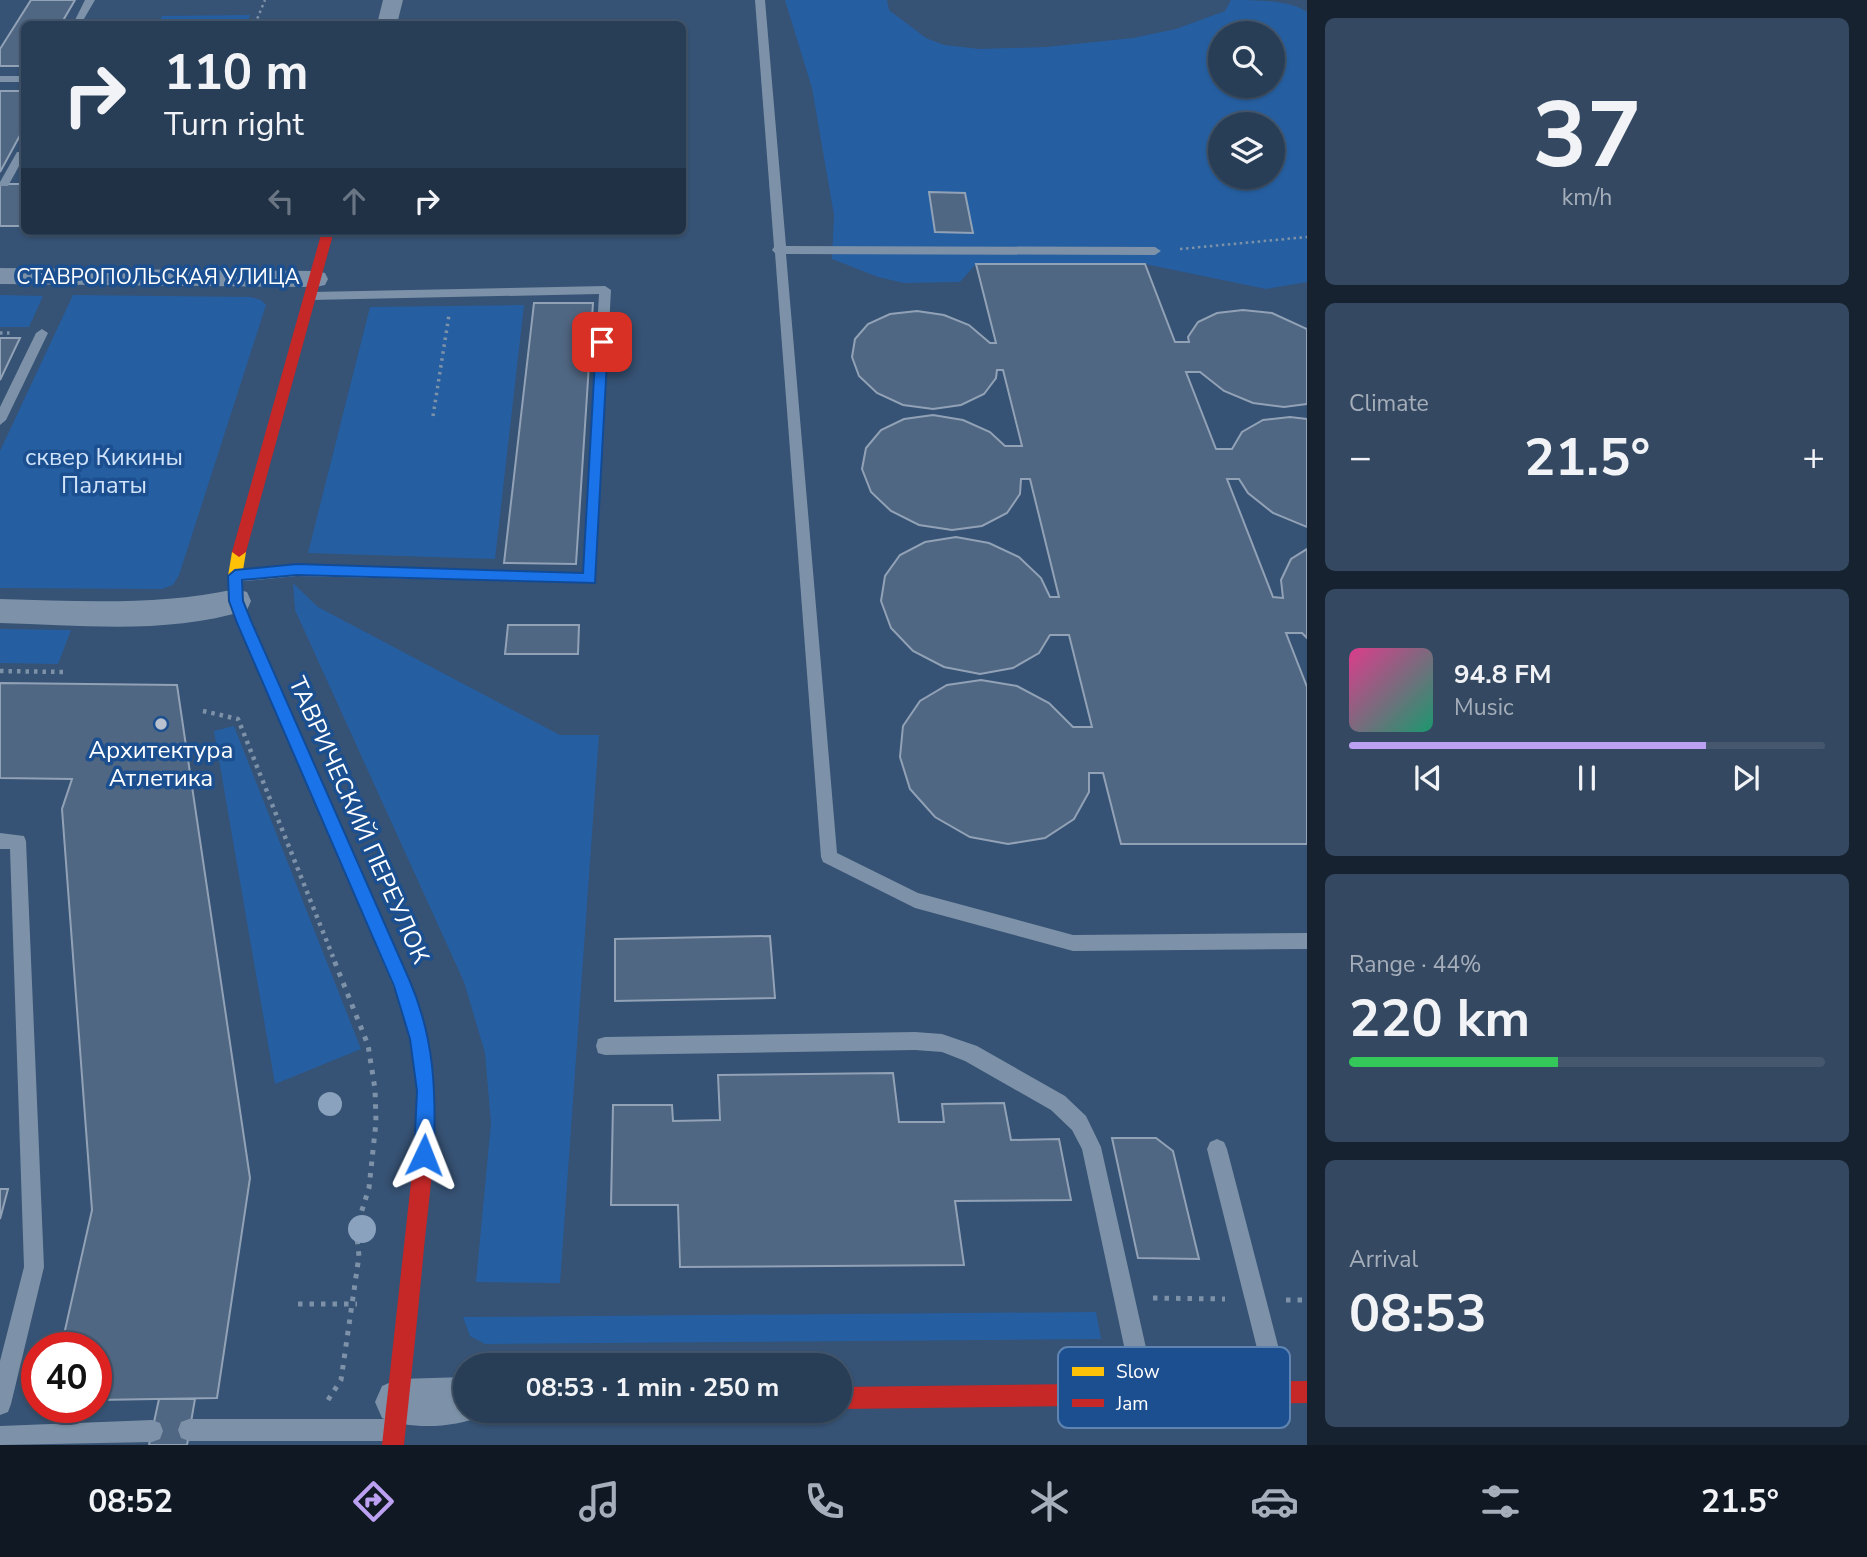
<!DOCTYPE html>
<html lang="en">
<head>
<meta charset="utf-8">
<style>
  :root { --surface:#283e57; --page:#344961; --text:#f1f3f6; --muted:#a5aeba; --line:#44576d; --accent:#bca0f2 }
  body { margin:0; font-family:"Nunito Sans",sans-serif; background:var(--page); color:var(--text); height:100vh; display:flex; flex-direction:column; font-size:26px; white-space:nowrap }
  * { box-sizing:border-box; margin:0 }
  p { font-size:23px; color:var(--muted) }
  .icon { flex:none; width:38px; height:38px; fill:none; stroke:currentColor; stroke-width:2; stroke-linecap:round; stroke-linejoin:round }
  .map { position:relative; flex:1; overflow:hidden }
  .sheet { display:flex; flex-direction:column; gap:18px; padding:18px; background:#162230; width:560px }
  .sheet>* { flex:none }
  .guide { position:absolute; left:21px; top:21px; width:665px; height:214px; border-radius:10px; box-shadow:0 2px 5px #0004,0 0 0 2px var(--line); background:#283e57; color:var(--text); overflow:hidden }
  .controls { position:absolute; left:1208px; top:21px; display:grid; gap:14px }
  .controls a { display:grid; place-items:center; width:77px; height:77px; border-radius:50%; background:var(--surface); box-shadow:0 2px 5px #0004,0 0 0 2px var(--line); font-size:35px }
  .speed { position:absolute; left:21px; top:1332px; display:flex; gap:14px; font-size:35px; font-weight:700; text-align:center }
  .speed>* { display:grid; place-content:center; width:91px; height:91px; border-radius:50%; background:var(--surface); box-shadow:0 2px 5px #0004,0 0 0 2px var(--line); line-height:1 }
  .speed .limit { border:10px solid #d22; background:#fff; color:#111 }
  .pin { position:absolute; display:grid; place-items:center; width:60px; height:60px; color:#fff; margin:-30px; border-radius:14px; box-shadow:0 4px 10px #0006 }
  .me { position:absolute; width:77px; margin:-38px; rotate:2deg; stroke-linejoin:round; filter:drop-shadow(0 0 5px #0008) }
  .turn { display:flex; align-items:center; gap:24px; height:147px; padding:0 28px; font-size:32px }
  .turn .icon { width:91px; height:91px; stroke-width:2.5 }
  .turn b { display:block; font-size:49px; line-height:60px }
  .lanes { display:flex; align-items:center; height:66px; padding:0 28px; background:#0003; justify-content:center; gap:35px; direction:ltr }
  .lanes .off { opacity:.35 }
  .big { font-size:52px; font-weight:700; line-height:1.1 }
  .sheet .card { flex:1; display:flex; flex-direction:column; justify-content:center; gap:10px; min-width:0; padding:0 24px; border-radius:10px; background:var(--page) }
  .sheet .dial { align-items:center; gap:0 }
  .dial b { font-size:91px; line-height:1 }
  .song { display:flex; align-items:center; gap:21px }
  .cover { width:84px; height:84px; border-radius:10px; background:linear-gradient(135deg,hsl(330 70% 55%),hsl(160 70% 35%)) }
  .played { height:7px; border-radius:4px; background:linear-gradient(90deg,var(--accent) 75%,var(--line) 75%) }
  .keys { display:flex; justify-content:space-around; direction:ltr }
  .heat { display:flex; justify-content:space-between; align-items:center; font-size:38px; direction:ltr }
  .charge { height:10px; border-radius:5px; background:linear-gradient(90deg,#34c759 44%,var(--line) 0) }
  .trip { position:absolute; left:453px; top:1353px; width:399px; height:70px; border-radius:35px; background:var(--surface); box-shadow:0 2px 5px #0004,0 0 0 2px var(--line); font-weight:700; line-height:70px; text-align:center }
  .tabs { display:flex; height:112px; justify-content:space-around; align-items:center; background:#101923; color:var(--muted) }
  .tabs .icon { width:49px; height:49px }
  .tabs .active { color:var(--accent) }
  .tabs b { font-size:32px; color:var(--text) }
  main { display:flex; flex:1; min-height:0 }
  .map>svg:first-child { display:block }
  .green { fill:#265fa1; fill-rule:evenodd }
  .building { fill:#506783; stroke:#92a2b6; stroke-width:2 }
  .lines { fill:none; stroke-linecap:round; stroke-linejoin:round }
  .path-far3 { stroke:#7d92a8; stroke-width:2.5; stroke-dasharray:2.5 3.5; stroke-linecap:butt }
  .path-far2 { stroke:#7d92a8; stroke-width:3.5; stroke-dasharray:2.5 4.5; stroke-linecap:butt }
  .path-far1 { stroke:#7d92a8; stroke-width:4.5; stroke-dasharray:3.5 5; stroke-linecap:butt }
  .path { stroke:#7d92a8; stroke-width:5; stroke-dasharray:4.5 7; stroke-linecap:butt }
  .lane { fill:#7d92a8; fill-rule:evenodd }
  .street { fill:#7d92a8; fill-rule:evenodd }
  .slow { fill:#ffc107; fill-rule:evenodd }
  .jam { fill:#c62828; fill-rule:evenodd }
  .tree { fill:#8aa2be }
  .route { fill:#1a73e8; stroke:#114b97; stroke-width:2 }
  .poi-dot { fill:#b9c2ce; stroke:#1b4f8f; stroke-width:2.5 }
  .labels { text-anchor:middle; stroke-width:7; stroke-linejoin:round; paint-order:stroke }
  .far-street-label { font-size:21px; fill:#fff; stroke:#1b4f8f }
  .park-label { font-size:24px; fill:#cfe3fa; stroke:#1b4f8f }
  .poi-label { font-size:24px; fill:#fff; stroke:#1b4f8f }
  .street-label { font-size:24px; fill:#fff; stroke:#1b4f8f }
  .key { fill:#1b4f8f; stroke:#5f84b1; stroke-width:2 }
  .key-label { font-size:19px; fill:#fff }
</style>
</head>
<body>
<main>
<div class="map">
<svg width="1307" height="1445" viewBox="0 0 1307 1445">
  <rect width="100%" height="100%" fill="#365274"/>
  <g class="green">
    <path d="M785,0H887L889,10L926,38L944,45L980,49L1046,47L1133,38L1176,29L1225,11L1231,0C1255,0 1289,0 1307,12V282L1266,289L1145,264H976L960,282L904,283L878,277L832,259L834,215L812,88ZM1220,33H1272V86H1220ZM1220,124H1272V177H1220Z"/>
    <path d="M250,15L247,24H158L162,16Z"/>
    <path d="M0,295L43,296L29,327H0Z"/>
    <path d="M73,295L251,297L261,300L266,305L179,575L173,585L162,589L0,588V451Z"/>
    <path d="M524,305L495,559L308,553L370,307Z"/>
    <path d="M293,583L318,607L560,735H599L560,1283L476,1282L491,1123L485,1053L464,982L295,610Z"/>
    <path d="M0,629L71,630L58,664L0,663Z"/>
    <path d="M234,726L361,1049L275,1084L214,731Z"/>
    <path d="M1096,1312L1101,1339L485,1344L470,1336L463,1317Z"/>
  </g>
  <g class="building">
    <path d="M31,0H75L61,24H24V66H0V49Z"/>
    <path d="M0,91H24V128L0,172Z"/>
    <rect x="0" y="184" width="24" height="42"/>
    <path d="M929,192L965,193L973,233L935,232Z"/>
    <path d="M976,264H1145L1175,342H1189L1188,337L1198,322L1217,313L1243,310L1272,313L1307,329V404L1284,407L1253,403L1224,391L1200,372H1186L1216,449H1232L1242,432L1263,420L1290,417L1307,419V527L1273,513L1248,493L1239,479H1227L1273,597L1283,598L1281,580L1291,559L1307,549V638L1302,633H1286L1307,687V844H1121L1103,773H1089V792L1074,819L1045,838L1008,844L970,837L935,817L910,789L900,757L903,726L920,701L947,685L981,680L1017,686L1049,703L1073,727H1092L1069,635H1050L1039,653L1013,668L980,674L944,667L913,651L891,628L881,601L885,576L900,555L925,542L956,537L989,543L1019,557L1041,578L1050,597H1059L1030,479H1021L1020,494L1007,513L982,526L952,530L919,525L891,511L871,492L862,469L866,448L881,430L904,419L933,415L963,420L990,432L1005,446H1022L1003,370H997L996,378L984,394L961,405L933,409L903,405L877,393L859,376L852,357L855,339L868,324L890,314L917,311L944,315L969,325L990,343H996Z"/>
    <path d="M534,303H593L576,564L504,563Z"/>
    <path d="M0,338H20L0,380Z"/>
    <path d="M508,625H579L578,654H505Z"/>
    <path d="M0,683L177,685L250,1178L217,1398L96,1400V1348H61L92,1210L62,809L72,779L0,778Z"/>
    <path d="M770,936L775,998L615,1001V939Z"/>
    <path d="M893,1073L899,1122H944L942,1104L1004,1103L1011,1140L1059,1139L1071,1200L955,1201L964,1265L680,1267L678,1205H611L613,1105H672L673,1121L720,1120L718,1075Z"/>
    <path d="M1112,1138H1156L1173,1151L1199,1259L1138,1258Z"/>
    <path d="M0,1189H8L0,1219Z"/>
    <path d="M159,1399H195L187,1445H149Z"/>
  </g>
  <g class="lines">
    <g class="path-far3">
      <path d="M255,24L265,0"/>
      <path d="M1180,249L1307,237"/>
    </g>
    <g class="path-far2">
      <path d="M0,333H13"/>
      <path d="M433,416L449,315"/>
    </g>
    <g class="path-far1">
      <path d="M0,671L65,672"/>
      <path d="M203,711L238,719L333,957"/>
    </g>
    <g class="path">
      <path d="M1153,1298L1225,1299"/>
      <path d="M1286,1300H1307"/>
      <path d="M298,1304H357"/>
      <path d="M328,1400L341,1380L359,1256L356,1229L369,1188L376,1122L375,1089L368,1045L332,955"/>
    </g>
    <g class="lane">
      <path d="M85,0H95L81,24H73Z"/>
      <path d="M755,0H765L786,246L1155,247L1161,251L1155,255L786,254L837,853L918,893L1073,935L1307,933V949L1073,951L915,908L823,862L821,857L775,253L772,250L774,247Z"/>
      <rect x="0" y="76" width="24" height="6"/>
      <path d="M17,152H24V157L8,186H0V182Z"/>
      <path d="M605,286L611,290L595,583L297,576L235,582L230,580L228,576L235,570L297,564L583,573L599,294L311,300L305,296L311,292Z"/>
      <path d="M42,329L48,333L6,420L0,425V407L36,333Z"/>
      <path d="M0,833L24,836L26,841L44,1267L11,1404L8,1412L0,1415V1361L24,1267L10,849H0Z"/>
      <path d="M915,1032L942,1034L977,1046L1065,1096L1086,1116L1101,1147L1155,1388L1152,1396L1144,1399L1136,1396L1133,1388L1082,1149L1072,1130L1051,1110L965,1061L942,1052L915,1050L605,1055L598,1053L596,1046L598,1039L605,1037Z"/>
      <path d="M1217,1139L1224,1142L1227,1149L1288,1384L1285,1392L1277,1395L1269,1392L1266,1384L1207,1149L1210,1142Z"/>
      <path d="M189,1419H389L397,1422L400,1430L397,1438L389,1441H189L181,1438L178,1430L181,1422Z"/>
      <path d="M152,1420L160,1423L163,1431L160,1439L152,1442L0,1445V1426Z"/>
    </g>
    <g class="street">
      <path d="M383,0H403L397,24H377Z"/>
      <path d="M0,268L316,271L325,273L328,279L325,285L316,287L0,284Z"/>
      <path d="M236,589L247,592L251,601L247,610C168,635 82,625 0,623V599C80,601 158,606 236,589Z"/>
      <path d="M466,1377V1410H485L482,1416C454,1428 410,1430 382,1418L375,1402L382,1386L398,1379Z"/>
    </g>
    <path class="slow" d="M239,547L246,552L242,576L243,601L415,996L412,1002L406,1005L400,1002L229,601L228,576L232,552Z"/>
    <g class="jam">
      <path d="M322,231H334L246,552L239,557L232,552Z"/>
      <path d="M406,987L412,990C448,1073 433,1161 424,1248C418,1314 411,1379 404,1445H382L414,1155L417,1091L411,1039L397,996L400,990Z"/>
      <path d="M1307,1381V1403L840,1409V1387Z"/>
    </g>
  </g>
  <g class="tree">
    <circle cx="330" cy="1104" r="12"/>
    <circle cx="362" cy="1229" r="14"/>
  </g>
  <path class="route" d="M602,338L608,342L595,583L297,575L242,580L243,601L252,623L409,979C435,1039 436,1091 434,1155L431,1162L424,1165L417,1162L414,1155L417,1091L410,1039L394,986L237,623L229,601L228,576L235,570L297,564L583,573L596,342Z"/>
  <circle class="poi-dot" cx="161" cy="724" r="7"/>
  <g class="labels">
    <g class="far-street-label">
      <text x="158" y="284">СТАВРОПОЛЬСКАЯ УЛИЦА</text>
    </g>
    <g class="park-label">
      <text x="104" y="465">сквер Кикины<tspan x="104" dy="28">Палаты</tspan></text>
    </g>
    <g class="poi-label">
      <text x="161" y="758">Архитектура<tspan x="161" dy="28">Атлетика</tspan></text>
    </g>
    <g class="street-label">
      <text transform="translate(359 820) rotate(66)" y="8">ТАВРИЧЕСКИЙ ПЕРЕУЛОК</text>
    </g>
  </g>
  <rect x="1058" y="1347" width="232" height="81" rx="10" class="key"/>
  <rect x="1072" y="1367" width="32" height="9" fill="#ffc107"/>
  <rect x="1072" y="1399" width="32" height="8" fill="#c62828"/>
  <g class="key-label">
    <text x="1116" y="1378">Slow</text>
    <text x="1116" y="1410">Jam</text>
  </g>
</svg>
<div class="controls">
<a><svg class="icon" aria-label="search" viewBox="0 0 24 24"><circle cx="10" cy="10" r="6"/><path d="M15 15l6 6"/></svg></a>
<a><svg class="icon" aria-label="layers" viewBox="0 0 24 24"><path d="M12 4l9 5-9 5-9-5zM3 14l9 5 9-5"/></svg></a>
</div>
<div class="speed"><div class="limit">40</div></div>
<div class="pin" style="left:602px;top:342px;background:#d93025"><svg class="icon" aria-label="arrive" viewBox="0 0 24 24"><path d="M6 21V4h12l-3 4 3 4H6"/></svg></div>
<svg class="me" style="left:424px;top:1155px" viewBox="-20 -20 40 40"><path d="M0-17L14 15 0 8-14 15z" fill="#1a73e8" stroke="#fff" stroke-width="4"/></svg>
<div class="trip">08:53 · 1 min · 250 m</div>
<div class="guide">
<div class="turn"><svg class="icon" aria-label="right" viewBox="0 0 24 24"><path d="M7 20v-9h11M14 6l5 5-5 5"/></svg><div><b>110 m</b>Turn right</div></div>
<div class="lanes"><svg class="icon off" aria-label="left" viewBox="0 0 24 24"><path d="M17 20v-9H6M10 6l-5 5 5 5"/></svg><svg class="icon off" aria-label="ahead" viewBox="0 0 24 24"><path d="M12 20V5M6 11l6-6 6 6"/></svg><svg class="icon" aria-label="right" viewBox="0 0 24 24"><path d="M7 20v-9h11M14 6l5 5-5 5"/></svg></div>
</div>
</div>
<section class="sheet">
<div class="card dial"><b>37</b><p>km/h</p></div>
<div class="card"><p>Climate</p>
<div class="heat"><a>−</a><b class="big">21.5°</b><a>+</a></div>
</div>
<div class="card">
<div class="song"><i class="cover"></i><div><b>94.8 FM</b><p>Music</p></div></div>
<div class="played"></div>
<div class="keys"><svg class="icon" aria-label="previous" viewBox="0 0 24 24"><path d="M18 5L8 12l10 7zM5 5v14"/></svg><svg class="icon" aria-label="pause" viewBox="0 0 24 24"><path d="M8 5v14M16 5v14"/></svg><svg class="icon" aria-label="next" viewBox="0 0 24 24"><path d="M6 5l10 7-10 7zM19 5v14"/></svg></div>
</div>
<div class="card"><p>Range · 44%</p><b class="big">220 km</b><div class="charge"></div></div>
<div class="card"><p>Arrival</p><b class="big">08:53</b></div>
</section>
</main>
<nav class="tabs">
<b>08:52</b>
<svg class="icon active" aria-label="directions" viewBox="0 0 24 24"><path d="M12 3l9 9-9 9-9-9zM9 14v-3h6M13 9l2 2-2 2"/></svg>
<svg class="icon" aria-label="music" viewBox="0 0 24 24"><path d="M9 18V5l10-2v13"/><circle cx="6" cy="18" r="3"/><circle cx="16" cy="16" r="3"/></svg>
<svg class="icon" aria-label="phone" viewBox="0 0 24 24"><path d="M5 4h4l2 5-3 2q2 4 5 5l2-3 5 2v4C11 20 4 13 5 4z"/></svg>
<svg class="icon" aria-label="climate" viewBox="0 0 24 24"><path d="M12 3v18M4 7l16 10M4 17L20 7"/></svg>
<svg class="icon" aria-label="car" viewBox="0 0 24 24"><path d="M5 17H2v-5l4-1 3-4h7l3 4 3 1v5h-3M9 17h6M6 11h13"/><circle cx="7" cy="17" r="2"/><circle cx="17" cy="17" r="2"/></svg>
<svg class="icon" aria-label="filters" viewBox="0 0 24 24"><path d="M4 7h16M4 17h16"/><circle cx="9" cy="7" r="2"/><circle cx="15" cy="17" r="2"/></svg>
<b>21.5°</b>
</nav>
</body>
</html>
